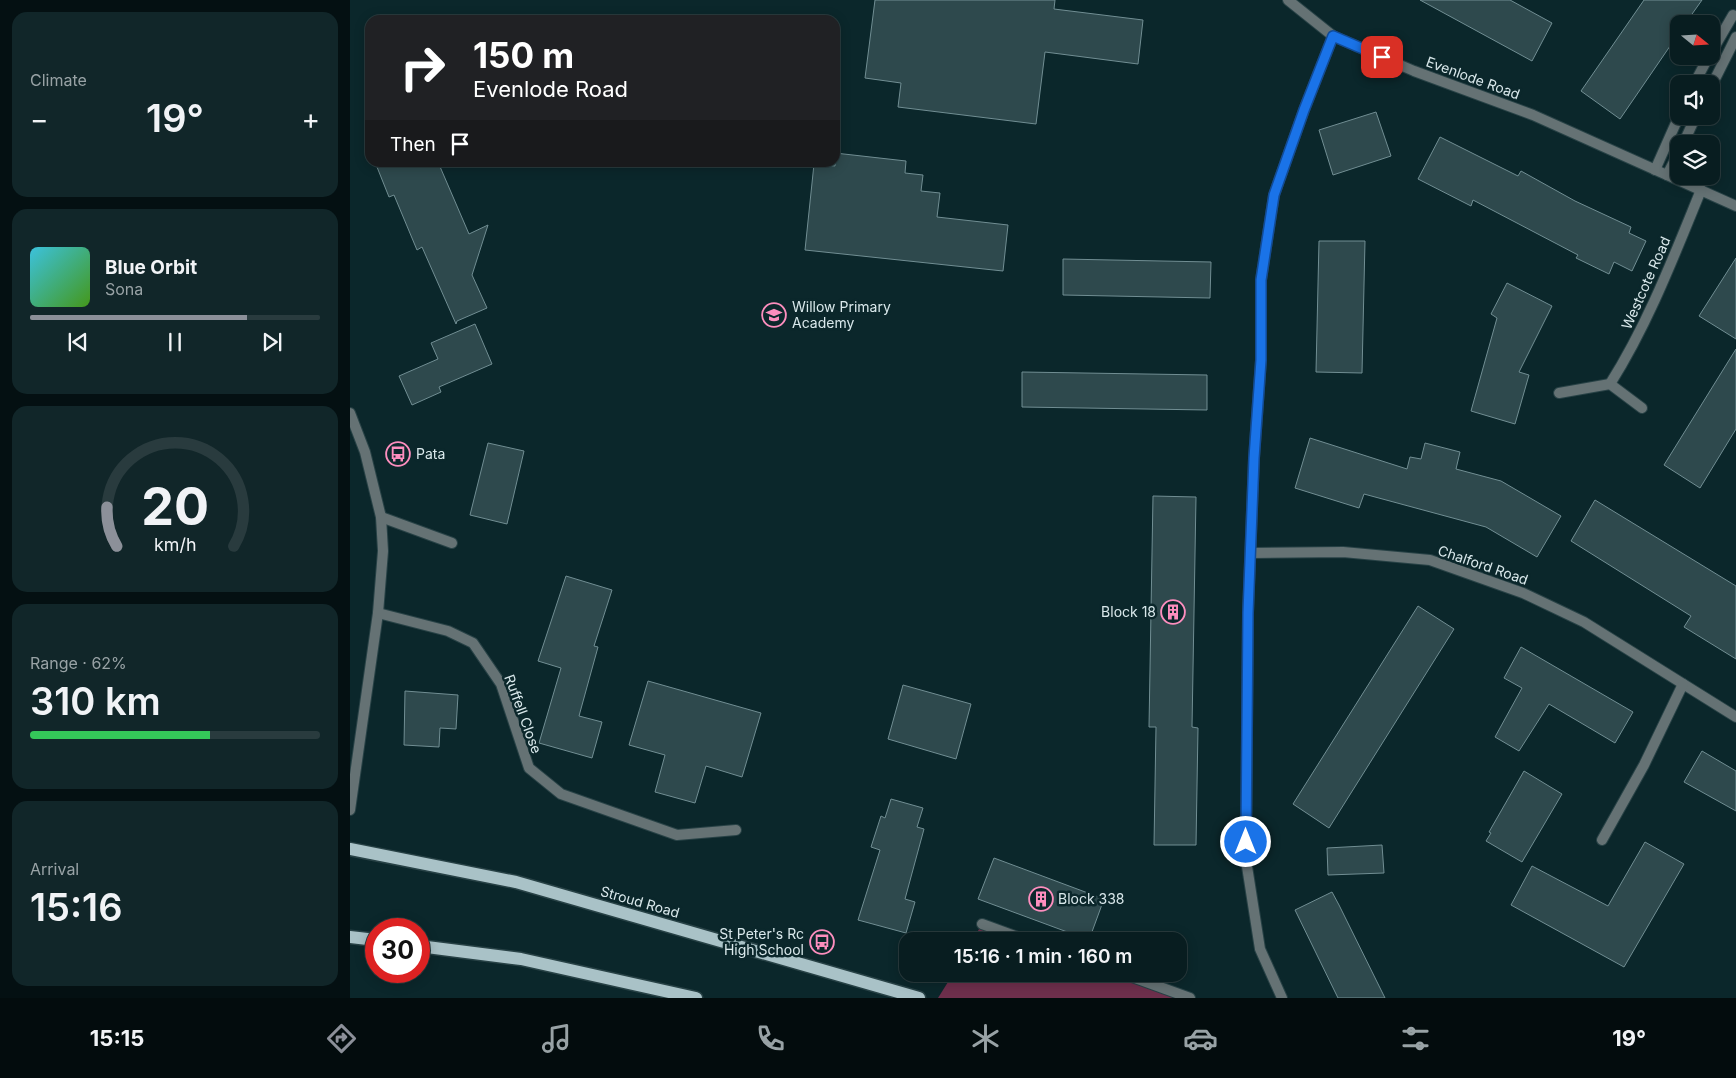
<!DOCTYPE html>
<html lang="en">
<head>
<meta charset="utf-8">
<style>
  :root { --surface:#081d20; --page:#112629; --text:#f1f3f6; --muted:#98a2a5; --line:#293b3e; --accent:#8c9099 }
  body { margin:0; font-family:Inter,sans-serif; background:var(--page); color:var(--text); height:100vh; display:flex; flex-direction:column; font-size:19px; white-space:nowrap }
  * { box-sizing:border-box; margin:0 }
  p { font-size:16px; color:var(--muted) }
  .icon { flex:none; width:28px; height:28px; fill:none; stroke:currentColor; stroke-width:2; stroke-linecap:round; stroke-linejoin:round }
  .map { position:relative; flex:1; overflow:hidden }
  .details { display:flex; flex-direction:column; gap:12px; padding:12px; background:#041012; width:350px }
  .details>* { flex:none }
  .top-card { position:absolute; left:15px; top:15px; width:475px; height:152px; border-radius:15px; box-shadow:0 2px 12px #0003,0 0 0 1px var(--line); background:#202124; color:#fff; overflow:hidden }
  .needle { width:32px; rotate:108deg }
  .tools { position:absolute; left:1320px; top:15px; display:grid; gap:10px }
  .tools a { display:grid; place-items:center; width:50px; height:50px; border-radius:10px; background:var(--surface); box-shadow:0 2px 12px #0003,0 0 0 1px var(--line); font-size:25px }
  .speed { position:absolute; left:15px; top:918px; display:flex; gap:10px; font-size:25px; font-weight:700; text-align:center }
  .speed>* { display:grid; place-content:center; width:65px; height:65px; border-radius:50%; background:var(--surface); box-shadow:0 2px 12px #0003,0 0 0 1px var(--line); line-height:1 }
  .speed .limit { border:8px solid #d22; background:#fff; color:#111 }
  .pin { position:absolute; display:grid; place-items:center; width:42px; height:42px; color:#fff; margin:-21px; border-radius:10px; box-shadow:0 2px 8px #0006 }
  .me { position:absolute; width:55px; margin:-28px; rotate:0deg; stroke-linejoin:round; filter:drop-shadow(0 0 4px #0008) }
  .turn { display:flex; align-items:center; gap:18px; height:105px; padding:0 25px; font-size:22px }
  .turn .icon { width:65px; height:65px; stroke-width:2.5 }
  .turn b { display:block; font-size:35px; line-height:42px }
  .then { display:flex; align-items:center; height:48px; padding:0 25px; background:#0003; gap:10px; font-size:19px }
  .big { font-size:38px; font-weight:600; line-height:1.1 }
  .details .widget { flex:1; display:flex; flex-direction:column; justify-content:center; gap:8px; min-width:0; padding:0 18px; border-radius:15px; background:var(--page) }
  .details .dial { align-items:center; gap:0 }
  .dial svg { height:130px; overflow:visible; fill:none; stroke:var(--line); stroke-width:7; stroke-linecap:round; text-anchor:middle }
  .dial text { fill:var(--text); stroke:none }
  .song { display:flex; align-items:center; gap:15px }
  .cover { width:60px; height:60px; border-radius:8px; background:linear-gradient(135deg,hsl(190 70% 55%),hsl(100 70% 35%)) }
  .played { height:5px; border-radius:2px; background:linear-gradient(90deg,var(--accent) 75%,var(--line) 75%) }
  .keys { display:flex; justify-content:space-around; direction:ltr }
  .heat { display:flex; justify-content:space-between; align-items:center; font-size:28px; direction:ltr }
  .charge { height:8px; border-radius:4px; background:linear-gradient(90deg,#34c759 62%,var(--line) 0) }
  .trip { position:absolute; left:549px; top:932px; width:288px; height:50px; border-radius:15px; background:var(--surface); box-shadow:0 2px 12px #0003,0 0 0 1px var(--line); font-weight:600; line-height:50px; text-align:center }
  .menu { display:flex; height:80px; justify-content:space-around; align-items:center; background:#030c0d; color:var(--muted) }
  .menu .icon { width:35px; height:35px }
  .menu .active { color:var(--accent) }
  .menu b { font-size:22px; color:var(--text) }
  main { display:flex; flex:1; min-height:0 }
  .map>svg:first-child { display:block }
  .green { fill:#6e2f4c }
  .building { fill:#2e494d; stroke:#718e93 }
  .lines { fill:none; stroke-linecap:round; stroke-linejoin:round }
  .lane-casing { stroke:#284246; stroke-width:12 }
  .street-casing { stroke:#284246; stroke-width:12 }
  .primary-casing { stroke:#284246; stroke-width:15 }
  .lane { stroke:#657274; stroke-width:10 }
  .street { stroke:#657274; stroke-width:10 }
  .primary { stroke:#a9c2c7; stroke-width:12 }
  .route-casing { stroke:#114b97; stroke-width:12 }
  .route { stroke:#1a73e8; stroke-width:9 }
  .labels { text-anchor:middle; stroke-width:5; stroke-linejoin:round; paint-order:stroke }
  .street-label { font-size:14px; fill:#d9e8eb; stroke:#0b272b }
  .poi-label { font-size:14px; fill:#d9e8eb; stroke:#0b272b; text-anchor:start }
</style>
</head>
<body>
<main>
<section class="details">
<div class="widget"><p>Climate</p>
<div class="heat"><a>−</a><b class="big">19°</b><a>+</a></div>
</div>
<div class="widget">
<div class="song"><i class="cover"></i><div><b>Blue Orbit</b><p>Sona</p></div></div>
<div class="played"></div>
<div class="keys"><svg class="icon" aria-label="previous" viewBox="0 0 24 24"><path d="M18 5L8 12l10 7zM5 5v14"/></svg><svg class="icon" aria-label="pause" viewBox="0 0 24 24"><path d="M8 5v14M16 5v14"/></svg><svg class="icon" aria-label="next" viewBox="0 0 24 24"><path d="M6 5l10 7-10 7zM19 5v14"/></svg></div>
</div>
<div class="widget dial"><svg viewBox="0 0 100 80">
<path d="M14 69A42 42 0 1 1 86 69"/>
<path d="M14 69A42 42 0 0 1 8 45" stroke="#8c9099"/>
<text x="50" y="56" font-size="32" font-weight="700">20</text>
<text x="50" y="72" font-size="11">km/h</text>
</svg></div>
<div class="widget"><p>Range · 62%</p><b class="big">310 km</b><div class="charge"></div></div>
<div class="widget"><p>Arrival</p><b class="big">15:16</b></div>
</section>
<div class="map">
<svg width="1386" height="998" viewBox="0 0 1386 998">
  <rect width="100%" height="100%" fill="#0b272b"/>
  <g class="green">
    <path d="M632,924L679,941H622Z"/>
    <path d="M603,974H774L840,998H588Z"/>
  </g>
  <g class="building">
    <path d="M525,0H705L704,9L793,20L788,64L695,52L686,124L548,107L551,83L515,78Z"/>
    <path d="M1070,0H1160L1202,23L1182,61Z"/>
    <path d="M1294,0H1352L1335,24H1329V33L1270,119L1231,91Z"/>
    <path d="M1026,112L1041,156L983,175L969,130Z"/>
    <path d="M1090,137L1168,176L1171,171L1225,201L1281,227L1279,233L1296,241L1282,271L1264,262L1259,274L1226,258L1228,255L1123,200L1121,206L1068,179Z"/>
    <path d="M485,153L556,161L555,173L573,175L571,191L590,193L587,217L658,225L653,271L455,250L464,164L485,166Z"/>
    <path d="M25,162H88L119,234L138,225L122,275L137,308L107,321L106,324L72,247L67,250L44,195L39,197Z"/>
    <path d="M969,241H1015L1012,373L966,372Z"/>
    <path d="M1386,258V339L1349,316Z"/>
    <path d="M713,259L861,262L860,298L713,295Z"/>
    <path d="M1157,283L1202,306L1169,372L1179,375L1165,424L1121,411L1147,318L1141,314Z"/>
    <path d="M125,324L142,364L89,387L91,392L62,405L49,376L88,359L81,343Z"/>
    <path d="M1386,349V429L1350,488L1314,465Z"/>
    <path d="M672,372L857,375V410L672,407Z"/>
    <path d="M960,438L1057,469L1060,457L1071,459L1075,443L1110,452L1106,469L1151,481L1211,516L1187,557L1136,527L1014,494L1009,508L945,488Z"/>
    <path d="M138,443L174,451L157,524L120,515Z"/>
    <path d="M803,496L846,497L842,727L848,728L846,845H804L806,727H799Z"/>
    <path d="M1245,500L1386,586V659L1334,627L1341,616L1221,541Z"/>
    <path d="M216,576L262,590L244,646L248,647L229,716L252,722L242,758L189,743L211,668L188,661Z"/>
    <path d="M1068,606L1104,629L979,828L943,804Z"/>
    <path d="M1171,647L1283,712L1265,743L1199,704L1169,751L1145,737L1172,688L1154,678Z"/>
    <path d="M298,681L411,713L392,777L356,766L345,803L305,792L315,755L279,745Z"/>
    <path d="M553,685L621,704L606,759L538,739Z"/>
    <path d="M55,691L108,695L106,729L90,728L89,747L54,745Z"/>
    <path d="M1352,751L1386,771V811L1334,782Z"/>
    <path d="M1174,771L1212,794L1172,862L1136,841L1141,833L1139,832Z"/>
    <path d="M541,799L573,808L567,827L574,829L555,899L565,902L556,933L508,920L530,850L521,847L531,816L535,818Z"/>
    <path d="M1295,842L1334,864L1274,967L1161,905L1182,866L1258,906Z"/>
    <path d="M1032,845L1034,873L978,875L977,848Z"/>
    <path d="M644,858L754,899L739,940L628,899Z"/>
    <path d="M982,892L989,905L1035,998H988L945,910Z"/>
  </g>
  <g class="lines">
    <g class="lane-casing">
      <path id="lane" d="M31,517L102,543"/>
    </g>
    <g class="street-casing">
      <g id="street">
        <path d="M938,0L983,36L1064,71L1183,115L1386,206"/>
        <path d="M1361,53L1383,15"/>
        <path d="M1344,84L1359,56"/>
        <path d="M1361,87L1386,37"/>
        <path d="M1333,144L1346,116"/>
        <path d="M1305,170L1329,116"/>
        <path d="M1317,175L1329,152"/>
        <path d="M1260,384C1298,324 1324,256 1351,190"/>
        <path d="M1209,393L1260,384L1292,408"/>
        <path d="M0,413L15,452L31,517L33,551L28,613L0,810"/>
        <path d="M901,553L993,552L1080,560L1173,593L1234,622L1386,717"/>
        <path d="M28,613L98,631L123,643L151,684L179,768L211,794L327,835L386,830"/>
        <path d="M1252,840L1294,765L1333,684"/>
        <path d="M632,924L679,941"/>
        <path d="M774,974L840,998"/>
        <path d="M932,998L910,949L896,860L898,613L904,458L911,360V280L924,195L954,110L983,36"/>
      </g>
    </g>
    <g class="primary-casing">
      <g id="primary">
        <path d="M0,849L166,882L569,998"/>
        <path d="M0,937L26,940"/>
        <path d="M69,946L171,959L346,998"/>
      </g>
    </g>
    <use href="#lane" class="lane"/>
    <use href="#street" class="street"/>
    <use href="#primary" class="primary"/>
  </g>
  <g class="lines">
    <g class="route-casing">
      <path id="route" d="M896,842L898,613L904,458L911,360V280L924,195L954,110L983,36L1032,57"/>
    </g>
    <use href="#route" class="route"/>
  </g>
  <defs>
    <g id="school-ring" transform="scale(1.25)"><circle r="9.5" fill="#0b272b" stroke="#fd8ebe" stroke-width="1.5"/><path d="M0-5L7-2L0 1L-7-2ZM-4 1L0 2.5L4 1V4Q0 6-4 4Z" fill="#fd8ebe"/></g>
    <g id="bus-ring" transform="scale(1.25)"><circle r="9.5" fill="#0b272b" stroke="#fd8ebe" stroke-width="1.5"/><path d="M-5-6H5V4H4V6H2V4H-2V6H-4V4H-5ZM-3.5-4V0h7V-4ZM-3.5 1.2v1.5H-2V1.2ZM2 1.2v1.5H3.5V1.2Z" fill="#fd8ebe"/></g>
    <g id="building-ring" transform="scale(1.25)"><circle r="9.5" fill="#0b272b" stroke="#fd8ebe" stroke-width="1.5"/><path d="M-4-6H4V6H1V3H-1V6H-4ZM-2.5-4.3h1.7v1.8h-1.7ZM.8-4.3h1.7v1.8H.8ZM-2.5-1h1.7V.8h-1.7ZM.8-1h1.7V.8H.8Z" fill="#fd8ebe"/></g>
  </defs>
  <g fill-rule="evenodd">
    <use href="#school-ring" x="424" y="315"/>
    <use href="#bus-ring" x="48" y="454"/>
    <use href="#building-ring" x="823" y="612"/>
    <use href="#building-ring" x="691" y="899"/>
    <use href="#bus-ring" x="472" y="942"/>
  </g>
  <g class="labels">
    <g class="street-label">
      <text transform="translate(1123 78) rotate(20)" y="5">Evenlode Road</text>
      <text transform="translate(1296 283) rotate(-66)" y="5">Westcote Road</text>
      <text transform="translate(1133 565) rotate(19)" y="5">Chalford Road</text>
      <text transform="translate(173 714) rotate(70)" y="5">Ruffell Close</text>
      <text transform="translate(290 902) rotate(16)" y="5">Stroud Road</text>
    </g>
    <g class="poi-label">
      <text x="442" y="312">Willow Primary<tspan x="442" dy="16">Academy</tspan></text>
      <text x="66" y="459">Pata</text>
      <text x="806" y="617" text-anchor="end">Block 18</text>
      <text x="708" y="904">Block 338</text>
      <text x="454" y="939" text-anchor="end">St Peter's Rc<tspan x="454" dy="16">High School</tspan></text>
    </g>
  </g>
</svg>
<div class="tools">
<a><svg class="needle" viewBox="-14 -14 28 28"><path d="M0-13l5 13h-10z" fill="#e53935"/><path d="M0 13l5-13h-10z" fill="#98a2a5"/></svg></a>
<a><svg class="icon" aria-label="sound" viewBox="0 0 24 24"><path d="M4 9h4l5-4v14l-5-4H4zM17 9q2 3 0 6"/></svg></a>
<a><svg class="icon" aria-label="layers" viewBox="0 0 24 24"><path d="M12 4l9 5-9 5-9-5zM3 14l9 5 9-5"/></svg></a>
</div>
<div class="speed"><div class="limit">30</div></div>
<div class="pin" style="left:1032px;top:57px;background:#d93025"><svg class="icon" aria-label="arrive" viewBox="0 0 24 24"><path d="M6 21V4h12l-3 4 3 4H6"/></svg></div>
<svg class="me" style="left:896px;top:842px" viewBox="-20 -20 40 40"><circle r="17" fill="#1a73e8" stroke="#fff" stroke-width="3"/><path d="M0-11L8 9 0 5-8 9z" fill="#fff"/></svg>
<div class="trip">15:16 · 1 min · 160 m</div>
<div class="top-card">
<div class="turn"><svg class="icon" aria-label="right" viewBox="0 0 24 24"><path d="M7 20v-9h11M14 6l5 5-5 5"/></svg><div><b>150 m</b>Evenlode Road</div></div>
<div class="then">Then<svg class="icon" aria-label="arrive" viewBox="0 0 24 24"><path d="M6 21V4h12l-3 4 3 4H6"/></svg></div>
</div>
</div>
</main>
<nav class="menu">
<b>15:15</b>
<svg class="icon active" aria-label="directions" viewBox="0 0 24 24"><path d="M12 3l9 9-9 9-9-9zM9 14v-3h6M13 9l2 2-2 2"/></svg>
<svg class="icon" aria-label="music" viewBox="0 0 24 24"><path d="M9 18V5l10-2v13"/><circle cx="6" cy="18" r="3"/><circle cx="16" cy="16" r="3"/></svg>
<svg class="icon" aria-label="phone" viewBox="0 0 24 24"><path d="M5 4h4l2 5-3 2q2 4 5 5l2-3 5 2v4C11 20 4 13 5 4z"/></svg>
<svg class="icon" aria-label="climate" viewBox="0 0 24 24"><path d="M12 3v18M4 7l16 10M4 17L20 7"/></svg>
<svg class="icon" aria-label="car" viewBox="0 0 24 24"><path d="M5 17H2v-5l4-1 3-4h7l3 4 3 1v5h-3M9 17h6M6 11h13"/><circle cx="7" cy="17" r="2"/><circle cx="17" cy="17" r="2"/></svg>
<svg class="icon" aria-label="filters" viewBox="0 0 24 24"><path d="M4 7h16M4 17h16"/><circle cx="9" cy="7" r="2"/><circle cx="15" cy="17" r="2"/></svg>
<b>19°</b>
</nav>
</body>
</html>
